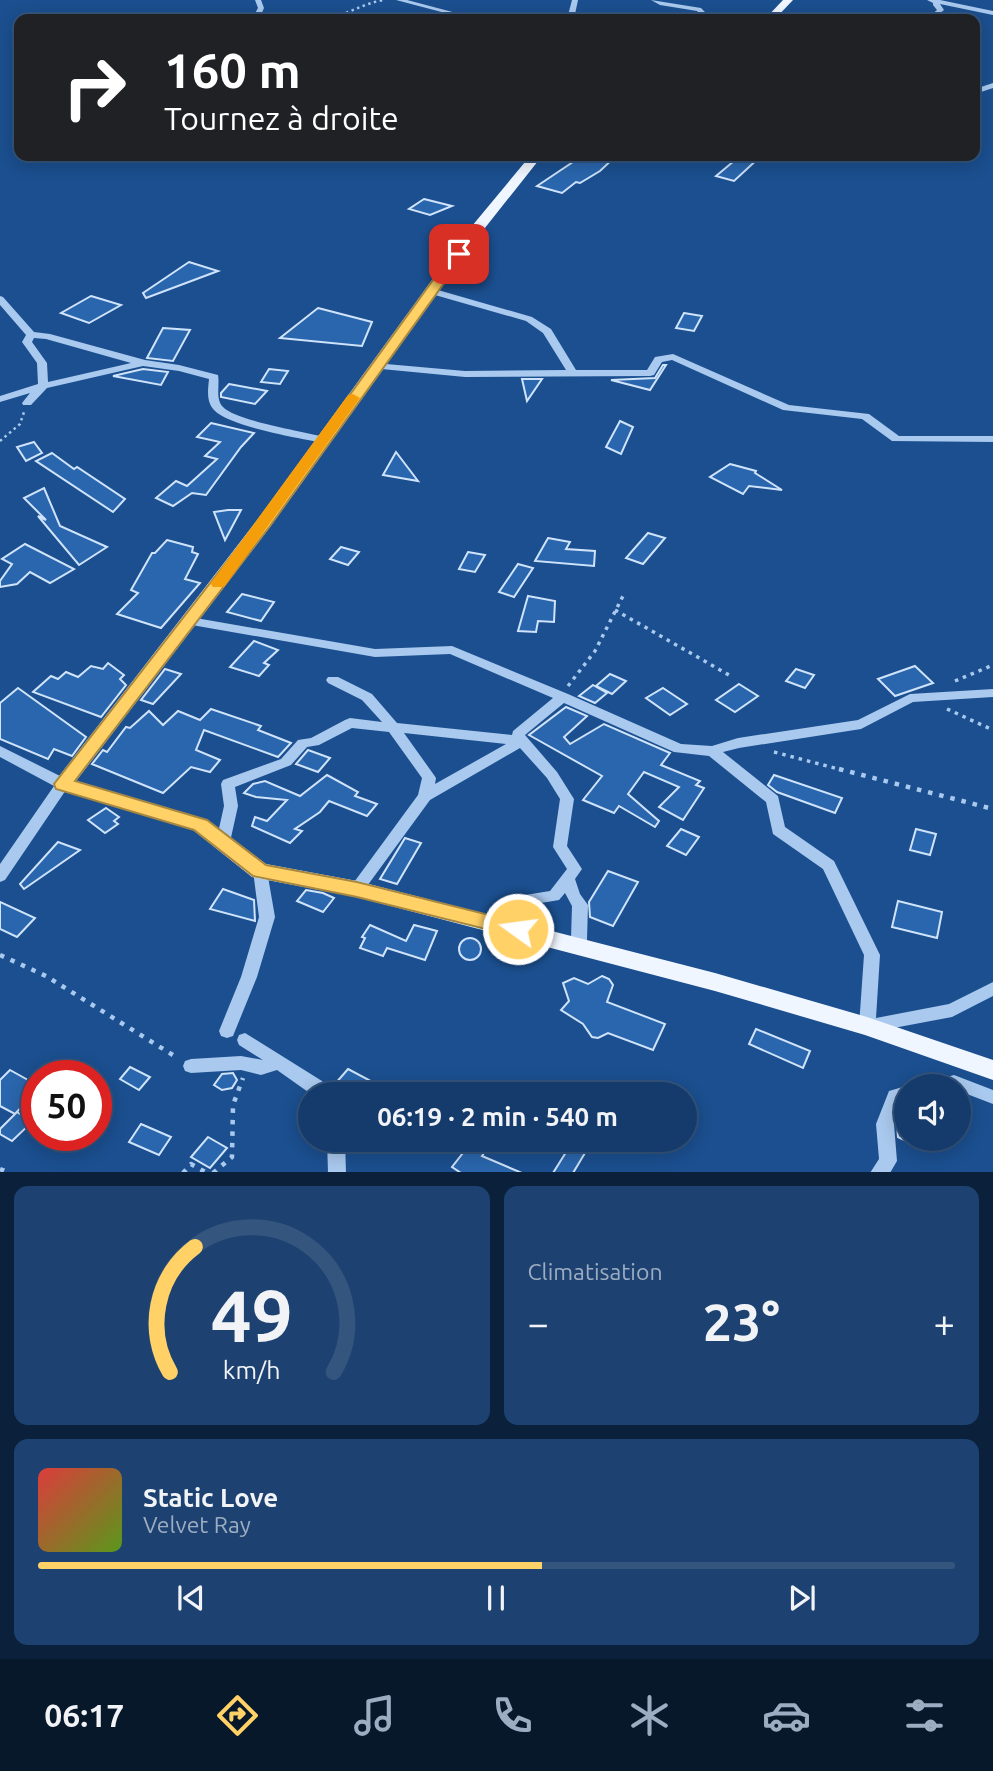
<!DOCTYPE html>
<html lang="fr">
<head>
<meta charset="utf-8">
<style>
  :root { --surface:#143b6b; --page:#1d4271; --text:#f1f3f6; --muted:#9dadc1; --line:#33557e; --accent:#ffd166 }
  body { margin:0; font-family:Ubuntu,sans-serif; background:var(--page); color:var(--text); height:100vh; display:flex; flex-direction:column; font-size:26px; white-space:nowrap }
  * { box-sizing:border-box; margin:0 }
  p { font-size:23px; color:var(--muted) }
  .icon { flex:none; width:38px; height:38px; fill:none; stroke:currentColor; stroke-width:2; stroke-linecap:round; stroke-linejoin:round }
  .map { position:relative; height:1172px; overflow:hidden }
  .panel { display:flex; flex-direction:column; gap:14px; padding:14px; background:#0b203b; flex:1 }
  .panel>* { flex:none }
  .banner { position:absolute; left:14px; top:14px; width:966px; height:147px; border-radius:14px; box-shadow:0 4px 18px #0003,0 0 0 2px var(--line); background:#202124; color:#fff; overflow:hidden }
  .buttons { position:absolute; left:894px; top:1074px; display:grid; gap:14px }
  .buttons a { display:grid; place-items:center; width:77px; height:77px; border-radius:50%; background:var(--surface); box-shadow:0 4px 18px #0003,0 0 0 2px var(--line); font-size:35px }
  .speed { position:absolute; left:21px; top:1060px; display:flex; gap:14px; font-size:35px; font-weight:700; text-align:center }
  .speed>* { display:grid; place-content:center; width:91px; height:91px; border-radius:50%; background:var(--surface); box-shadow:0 4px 18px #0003,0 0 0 2px var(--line); line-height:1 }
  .speed .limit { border:10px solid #d22; background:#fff; color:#111 }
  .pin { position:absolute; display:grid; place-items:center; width:60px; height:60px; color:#fff; margin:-30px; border-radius:14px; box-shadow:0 4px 10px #0006 }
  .me { position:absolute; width:77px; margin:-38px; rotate:284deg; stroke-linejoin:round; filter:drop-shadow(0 0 5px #0008) }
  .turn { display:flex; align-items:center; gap:24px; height:147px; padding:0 35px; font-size:32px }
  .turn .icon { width:91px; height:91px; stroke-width:2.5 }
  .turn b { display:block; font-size:49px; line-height:60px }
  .big { font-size:52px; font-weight:700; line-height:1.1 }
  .panel .card { flex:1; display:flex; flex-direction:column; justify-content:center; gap:10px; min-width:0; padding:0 24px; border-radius:14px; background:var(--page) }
  .panel .dial { align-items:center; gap:0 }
  .dial svg { height:182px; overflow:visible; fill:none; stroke:var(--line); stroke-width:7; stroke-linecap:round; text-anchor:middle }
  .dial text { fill:var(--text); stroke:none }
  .song { display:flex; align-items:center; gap:21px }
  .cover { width:84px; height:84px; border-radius:10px; background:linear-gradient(135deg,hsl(0 70% 55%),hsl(90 70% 35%)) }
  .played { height:7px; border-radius:4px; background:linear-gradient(90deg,var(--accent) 55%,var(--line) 55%) }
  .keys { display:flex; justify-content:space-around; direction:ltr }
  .heat { display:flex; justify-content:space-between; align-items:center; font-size:38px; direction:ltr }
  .panel .tiles { flex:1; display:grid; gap:14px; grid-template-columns:1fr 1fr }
  .card:last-child { grid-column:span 2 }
  .trip { position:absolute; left:298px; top:1082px; width:399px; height:70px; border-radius:35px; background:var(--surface); box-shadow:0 4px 18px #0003,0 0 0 2px var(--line); font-weight:700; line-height:70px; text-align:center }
  .tab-bar { display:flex; height:112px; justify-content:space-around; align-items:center; background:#08182b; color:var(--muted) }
  .tab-bar .icon { width:49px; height:49px }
  .tab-bar .current { color:var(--accent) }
  .tab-bar b { font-size:32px; color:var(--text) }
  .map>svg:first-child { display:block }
  .building { fill:#2a66ad; stroke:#cfe3fa; stroke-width:2 }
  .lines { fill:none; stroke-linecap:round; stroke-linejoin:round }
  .path-far2 { stroke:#a9c9ee; stroke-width:2.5; stroke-dasharray:2.5 3.5; stroke-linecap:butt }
  .path-far1 { stroke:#a9c9ee; stroke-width:3.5; stroke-dasharray:3.5 5; stroke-linecap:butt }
  .path { stroke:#a9c9ee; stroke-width:4.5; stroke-dasharray:4.5 7; stroke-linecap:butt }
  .minor { fill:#a9c9ee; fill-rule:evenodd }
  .major { fill:#f0f6ff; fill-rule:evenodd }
  .route { fill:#ffd166; stroke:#a68842; stroke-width:2 }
  .slow { fill:#f59e0b }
</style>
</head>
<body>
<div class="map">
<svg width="993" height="1173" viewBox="0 0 993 1173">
  <rect width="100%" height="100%" fill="#1b4f8f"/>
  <g class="building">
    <path d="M582,156H616L600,171L580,183L576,182L562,193L537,186Z"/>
    <path d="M740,156H761L734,181L716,176Z"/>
    <path d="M424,199L452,206L430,215L409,209Z"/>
    <path d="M189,262L218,271L146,298L143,293Z"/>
    <path d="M91,296L121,305L89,323L61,313Z"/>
    <path d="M318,308L372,322L362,346L280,338Z"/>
    <path d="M684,313L702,316L694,331L676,328Z"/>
    <path d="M163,328L190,330L173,361L147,358Z"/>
    <path d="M663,365H666L650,390L611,380L655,378Z"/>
    <path d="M143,369L168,372L161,385L113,376Z"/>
    <path d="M269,369L288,371L280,384L261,382Z"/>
    <path d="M522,379H542L527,401Z"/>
    <path d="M229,384L267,391L255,404L221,397V393Z"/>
    <path d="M620,421L633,427L621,454L606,447Z"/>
    <path d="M211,423L254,433L241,447L206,495L192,493L173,506L156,498L176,481L187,486L217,459L205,456L220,442L197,437Z"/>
    <path d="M34,442L42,453L26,461L17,447Z"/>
    <path d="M396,452L418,481L383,475Z"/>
    <path d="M52,453L74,469L77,467L125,499L113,512L36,461Z"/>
    <path d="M730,464L756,471L755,473L782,490L749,486L743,494L710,477Z"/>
    <path d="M44,488L60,526L107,547L79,565L38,516L46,520L24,498Z"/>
    <path d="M228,510H241L225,540L214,512Z"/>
    <path d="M648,533L665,538L643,564L626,558Z"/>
    <path d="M548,538L570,542L566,549L595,551L594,566L535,561Z"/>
    <path d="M167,540L193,547L192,552L198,554L185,579L200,583L161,628L117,614L138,593L131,590L152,553H155Z"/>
    <path d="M25,544L74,569L50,583L30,572L17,584L0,587V581L12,564L2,559Z"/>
    <path d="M341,547L359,552L348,565L330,559Z"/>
    <path d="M468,552L485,555L475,572L459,569Z"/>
    <path d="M518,564L533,568L514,597L499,592Z"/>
    <path d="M242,594L274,602L261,621L227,612Z"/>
    <path d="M528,596L555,601L554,622L538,621L536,632L518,631Z"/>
    <path d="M254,641L278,650L264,663L269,665L259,676L230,667Z"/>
    <path d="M108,663L124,675L120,679L126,685L101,717L33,692L51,676L58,679L66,672L78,677L91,666L103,669Z"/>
    <path d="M915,666L933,683L895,696L878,679Z"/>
    <path d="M165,669L181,674L153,704L141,700Z"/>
    <path d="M796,669L814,675L805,688L786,681Z"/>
    <path d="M610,674L626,681L612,694L596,686Z"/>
    <path d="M739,684L758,696L735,712L716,700Z"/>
    <path d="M593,685L607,693L595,703L579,696Z"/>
    <path d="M18,688L86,737L72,756L54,749L48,759L0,739V703Z"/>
    <path d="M663,688L687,704L670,715L646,698Z"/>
    <path d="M566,707L587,716L564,737L570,744L604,724L670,753L661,765L700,781L696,785L704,788L683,820L659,807L679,787L644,772L628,794L659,821L655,827L619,806L614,813L583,800L602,776L529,735Z"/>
    <path d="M211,709L261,726L258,730L291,743L278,757L204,730L196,750L220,760L210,772L191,767L163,793L92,764L103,750L107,752L126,727L130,728L149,711L163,725L178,711L200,720Z"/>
    <path d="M308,750L330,758L318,772L296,764Z"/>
    <path d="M327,775L358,792L355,796L377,804L367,816L329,801L320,812L295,829L302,831L290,843L252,826L255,817L267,821L287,800L256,797L244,793L253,784L265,781L300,796Z"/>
    <path d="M774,775L842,798L835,813L777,792L768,785Z"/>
    <path d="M106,808L119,817L114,821L118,824L105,833L88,820Z"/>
    <path d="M681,829L699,837L686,855L667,846Z"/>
    <path d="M916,829L936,834L930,855L910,850Z"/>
    <path d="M405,838L421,843L397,884L380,879Z"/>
    <path d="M58,842L80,850L24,889L20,884Z"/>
    <path d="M608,871L638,882L613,926L590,917L589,902Z"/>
    <path d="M223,889L254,900L255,921L210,909Z"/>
    <path d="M306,890L323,893L334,898L323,912L297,901Z"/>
    <path d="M898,901L942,912L937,938L892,927Z"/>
    <path d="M0,902L35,918L17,937L0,929Z"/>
    <path d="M370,925L406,941L414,925L437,931L425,960L387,948L383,956L360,948L365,938L362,937Z"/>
    <circle cx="470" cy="949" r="11"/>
    <path d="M602,976L609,979L613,985L607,1002L665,1024L653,1050L608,1033L598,1038L592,1037L583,1024L561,1010L569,1001L563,983L574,978L588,984Z"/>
    <path d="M756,1029L810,1051L803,1068L749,1044Z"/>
    <path d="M130,1067L150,1077L139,1090L120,1079Z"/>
    <path d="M348,1069L369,1080L358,1094L335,1084Z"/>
    <path d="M10,1070L37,1085V1090L15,1114L0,1106V1080Z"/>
    <path d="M233,1073L237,1080L232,1088L222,1090L214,1085L222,1074Z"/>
    <path d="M904,1103H906V1141L898,1137L897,1124Z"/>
    <path d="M17,1112L32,1122L12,1141L0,1134V1129Z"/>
    <path d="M141,1124L171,1137L159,1155L129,1142Z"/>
    <path d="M208,1137L227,1148L210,1168L191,1157Z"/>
    <path d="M474,1139H494L482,1156L522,1173H461L452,1167Z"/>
    <path d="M573,1141L588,1148L573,1173H553Z"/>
  </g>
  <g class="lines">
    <g class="path-far2">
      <path d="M329,19C349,13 363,4 383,0"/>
      <path d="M0,441L20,424L24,412"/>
    </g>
    <g class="path-far1">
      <path d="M615,610L729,675"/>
      <path d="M955,681L993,665"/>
      <path d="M568,686L595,651L625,592"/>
      <path d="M947,709L993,730"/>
      <path d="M774,752L846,771"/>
    </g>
    <g class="path">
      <path d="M839,769L993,809"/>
      <path d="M0,955L46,976L176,1057"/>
      <path d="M0,1169L10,1173"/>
      <path d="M183,1173L191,1164L207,1173"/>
      <path d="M213,1173L232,1157L233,1105L243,1078"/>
    </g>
    <g class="minor">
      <path d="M255,0H261L264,8L259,19H252L258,8Z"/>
      <path d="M396,0H407L479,19H468Z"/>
      <path d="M572,0H578L574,19H567Z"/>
      <path d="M651,0L701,8L712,19H704L697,11L660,5Z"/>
      <path d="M927,0H940L993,11V15L940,4L944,10L935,17L931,15L937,10L933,5V3Z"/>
      <path d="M993,83V88L975,94V89Z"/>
      <path d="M431,288L532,317L551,329L576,370H647L655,357L673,354L789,405L869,414L899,436H993V442L892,441L862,419L783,410L672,360L662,362L654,375L650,376L465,377L371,368V364L375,363L465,371L566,370L543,333L526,321L428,293V289Z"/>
      <path d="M0,296L3,297L34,332L50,334L145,360L179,365L218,375C220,384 215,399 223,407C236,421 306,432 328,438L329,440L324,443C300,438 230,427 214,410C206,402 208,389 209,379L179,371L143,366L47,388L31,405H23L22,403L30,393L0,402V396L38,384L37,363L22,342L26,335L0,305ZM34,338L46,339L131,363L48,382L47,363L32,342Z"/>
      <path d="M190,617L375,649L452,646L568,694L681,744L712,746L738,738L858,720L910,694L993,689V697L913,702L861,729L739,748L723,752L778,796L785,827L834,861L880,955L876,1018L949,1004L993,982V996L952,1017L867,1033L861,1031L859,1026L864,955L823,869L773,834L766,802L709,756L674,752L564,703L525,735L557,772L574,799L567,846L582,869L575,879L580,894L588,905L587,940L577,951L572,953L567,951L564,947L571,938L572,906L565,893L559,900L535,904L528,914L523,933L518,935L513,933C507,919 517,906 525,895L550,891L567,869L553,847L560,799L547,778L520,748L430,800L362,893L357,895L352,893L349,889L418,795L422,778L389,732L352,728L319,745L307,747L291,765L235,787L238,806L230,842L228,846L223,847L218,846L216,842L224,806L221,784L223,780L281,759L298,740L311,738L345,720L350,718L382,722L362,700L328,683L326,680L328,677H338L372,694L397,723L512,735L513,731L553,698L450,654L375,657L186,624L184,621L186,618ZM404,733L506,744L435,784L436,778L434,775Z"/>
      <path d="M0,746L68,780L70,784L5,880L0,882V864L54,786L0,757Z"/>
      <path d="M260,865L265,867L267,871L275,917L257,977L235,1031L233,1036L227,1038L221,1036L219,1031L241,977L259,917L253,871L255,867Z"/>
      <path d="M245,1033L322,1081L328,1094H311L277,1070L261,1075L241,1070L191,1073L185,1071L183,1066L185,1061L191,1059L241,1056L263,1060L239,1045L237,1040L239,1035Z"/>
      <path d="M954,1075L993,1090V1104L959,1091V1087H927L929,1082Z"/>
      <path d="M906,1086L909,1087H906V1100L902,1101L894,1124L897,1161L890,1173H870L879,1159L876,1124L889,1091Z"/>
      <path d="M327,1139H345L346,1173H328Z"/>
    </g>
    <g class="major">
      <path d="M783,0H793L775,19H765Z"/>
      <path d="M530,156H542L477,238L270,527L76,781L207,820L266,864L357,881L715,973L867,1017L993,1060V1080L865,1035L715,991L357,897L252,877L193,830L56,789L53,784L258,519L467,232Z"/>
    </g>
  </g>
  <path class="route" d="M459,250L465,254L270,526L75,781L207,820L266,865L357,882L525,924L528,929L525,935L518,937L357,897L253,876L194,830L56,789L54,784L259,520L454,251Z"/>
  <path class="slow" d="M353,394L360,398L224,587H213L210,583L213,580L348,395Z"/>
</svg>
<div class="buttons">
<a><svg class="icon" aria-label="sound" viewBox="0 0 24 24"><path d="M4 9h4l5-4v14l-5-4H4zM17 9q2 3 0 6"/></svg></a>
</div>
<div class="speed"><div class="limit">50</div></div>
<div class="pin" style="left:459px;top:254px;background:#d93025"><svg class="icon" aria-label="arrive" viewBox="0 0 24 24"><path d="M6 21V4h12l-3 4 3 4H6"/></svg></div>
<svg class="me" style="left:518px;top:929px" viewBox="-20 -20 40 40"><circle r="17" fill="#ffd166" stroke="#fff" stroke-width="3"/><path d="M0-11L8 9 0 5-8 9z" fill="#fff"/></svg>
<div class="trip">06:19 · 2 min · 540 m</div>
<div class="banner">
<div class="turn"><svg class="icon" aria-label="right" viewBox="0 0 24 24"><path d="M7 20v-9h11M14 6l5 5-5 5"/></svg><div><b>160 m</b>Tournez à droite</div></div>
</div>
</div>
<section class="panel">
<div class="tiles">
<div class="card dial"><svg viewBox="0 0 100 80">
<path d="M14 69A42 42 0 1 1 86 69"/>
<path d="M14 69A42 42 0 0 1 25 14" stroke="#ffd166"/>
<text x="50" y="56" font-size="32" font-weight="700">49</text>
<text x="50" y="72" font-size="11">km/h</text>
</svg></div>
<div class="card"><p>Climatisation</p>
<div class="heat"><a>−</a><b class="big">23°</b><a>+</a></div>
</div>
<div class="card">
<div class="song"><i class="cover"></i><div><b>Static Love</b><p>Velvet Ray</p></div></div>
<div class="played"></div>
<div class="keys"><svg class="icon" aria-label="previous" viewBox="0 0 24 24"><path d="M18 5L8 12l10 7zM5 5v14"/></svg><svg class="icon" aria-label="pause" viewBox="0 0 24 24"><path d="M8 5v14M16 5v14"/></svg><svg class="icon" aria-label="next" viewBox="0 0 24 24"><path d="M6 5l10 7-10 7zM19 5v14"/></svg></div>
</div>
</div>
</section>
<nav class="tab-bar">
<b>06:17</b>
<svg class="icon current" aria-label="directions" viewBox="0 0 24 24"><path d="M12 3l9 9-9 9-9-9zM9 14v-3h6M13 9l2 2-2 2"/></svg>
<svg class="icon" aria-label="music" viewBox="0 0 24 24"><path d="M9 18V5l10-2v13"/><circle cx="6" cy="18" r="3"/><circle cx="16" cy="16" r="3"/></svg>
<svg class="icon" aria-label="phone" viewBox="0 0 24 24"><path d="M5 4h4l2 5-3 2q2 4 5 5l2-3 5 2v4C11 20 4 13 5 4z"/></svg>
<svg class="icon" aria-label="climate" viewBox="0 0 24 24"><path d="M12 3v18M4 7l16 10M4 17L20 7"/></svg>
<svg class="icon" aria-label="car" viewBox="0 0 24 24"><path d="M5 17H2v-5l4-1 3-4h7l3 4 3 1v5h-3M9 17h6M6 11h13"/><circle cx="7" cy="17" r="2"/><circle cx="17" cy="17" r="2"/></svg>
<svg class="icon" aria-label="filters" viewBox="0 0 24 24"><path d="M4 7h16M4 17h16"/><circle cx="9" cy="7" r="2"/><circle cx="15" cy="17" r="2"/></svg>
</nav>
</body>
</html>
